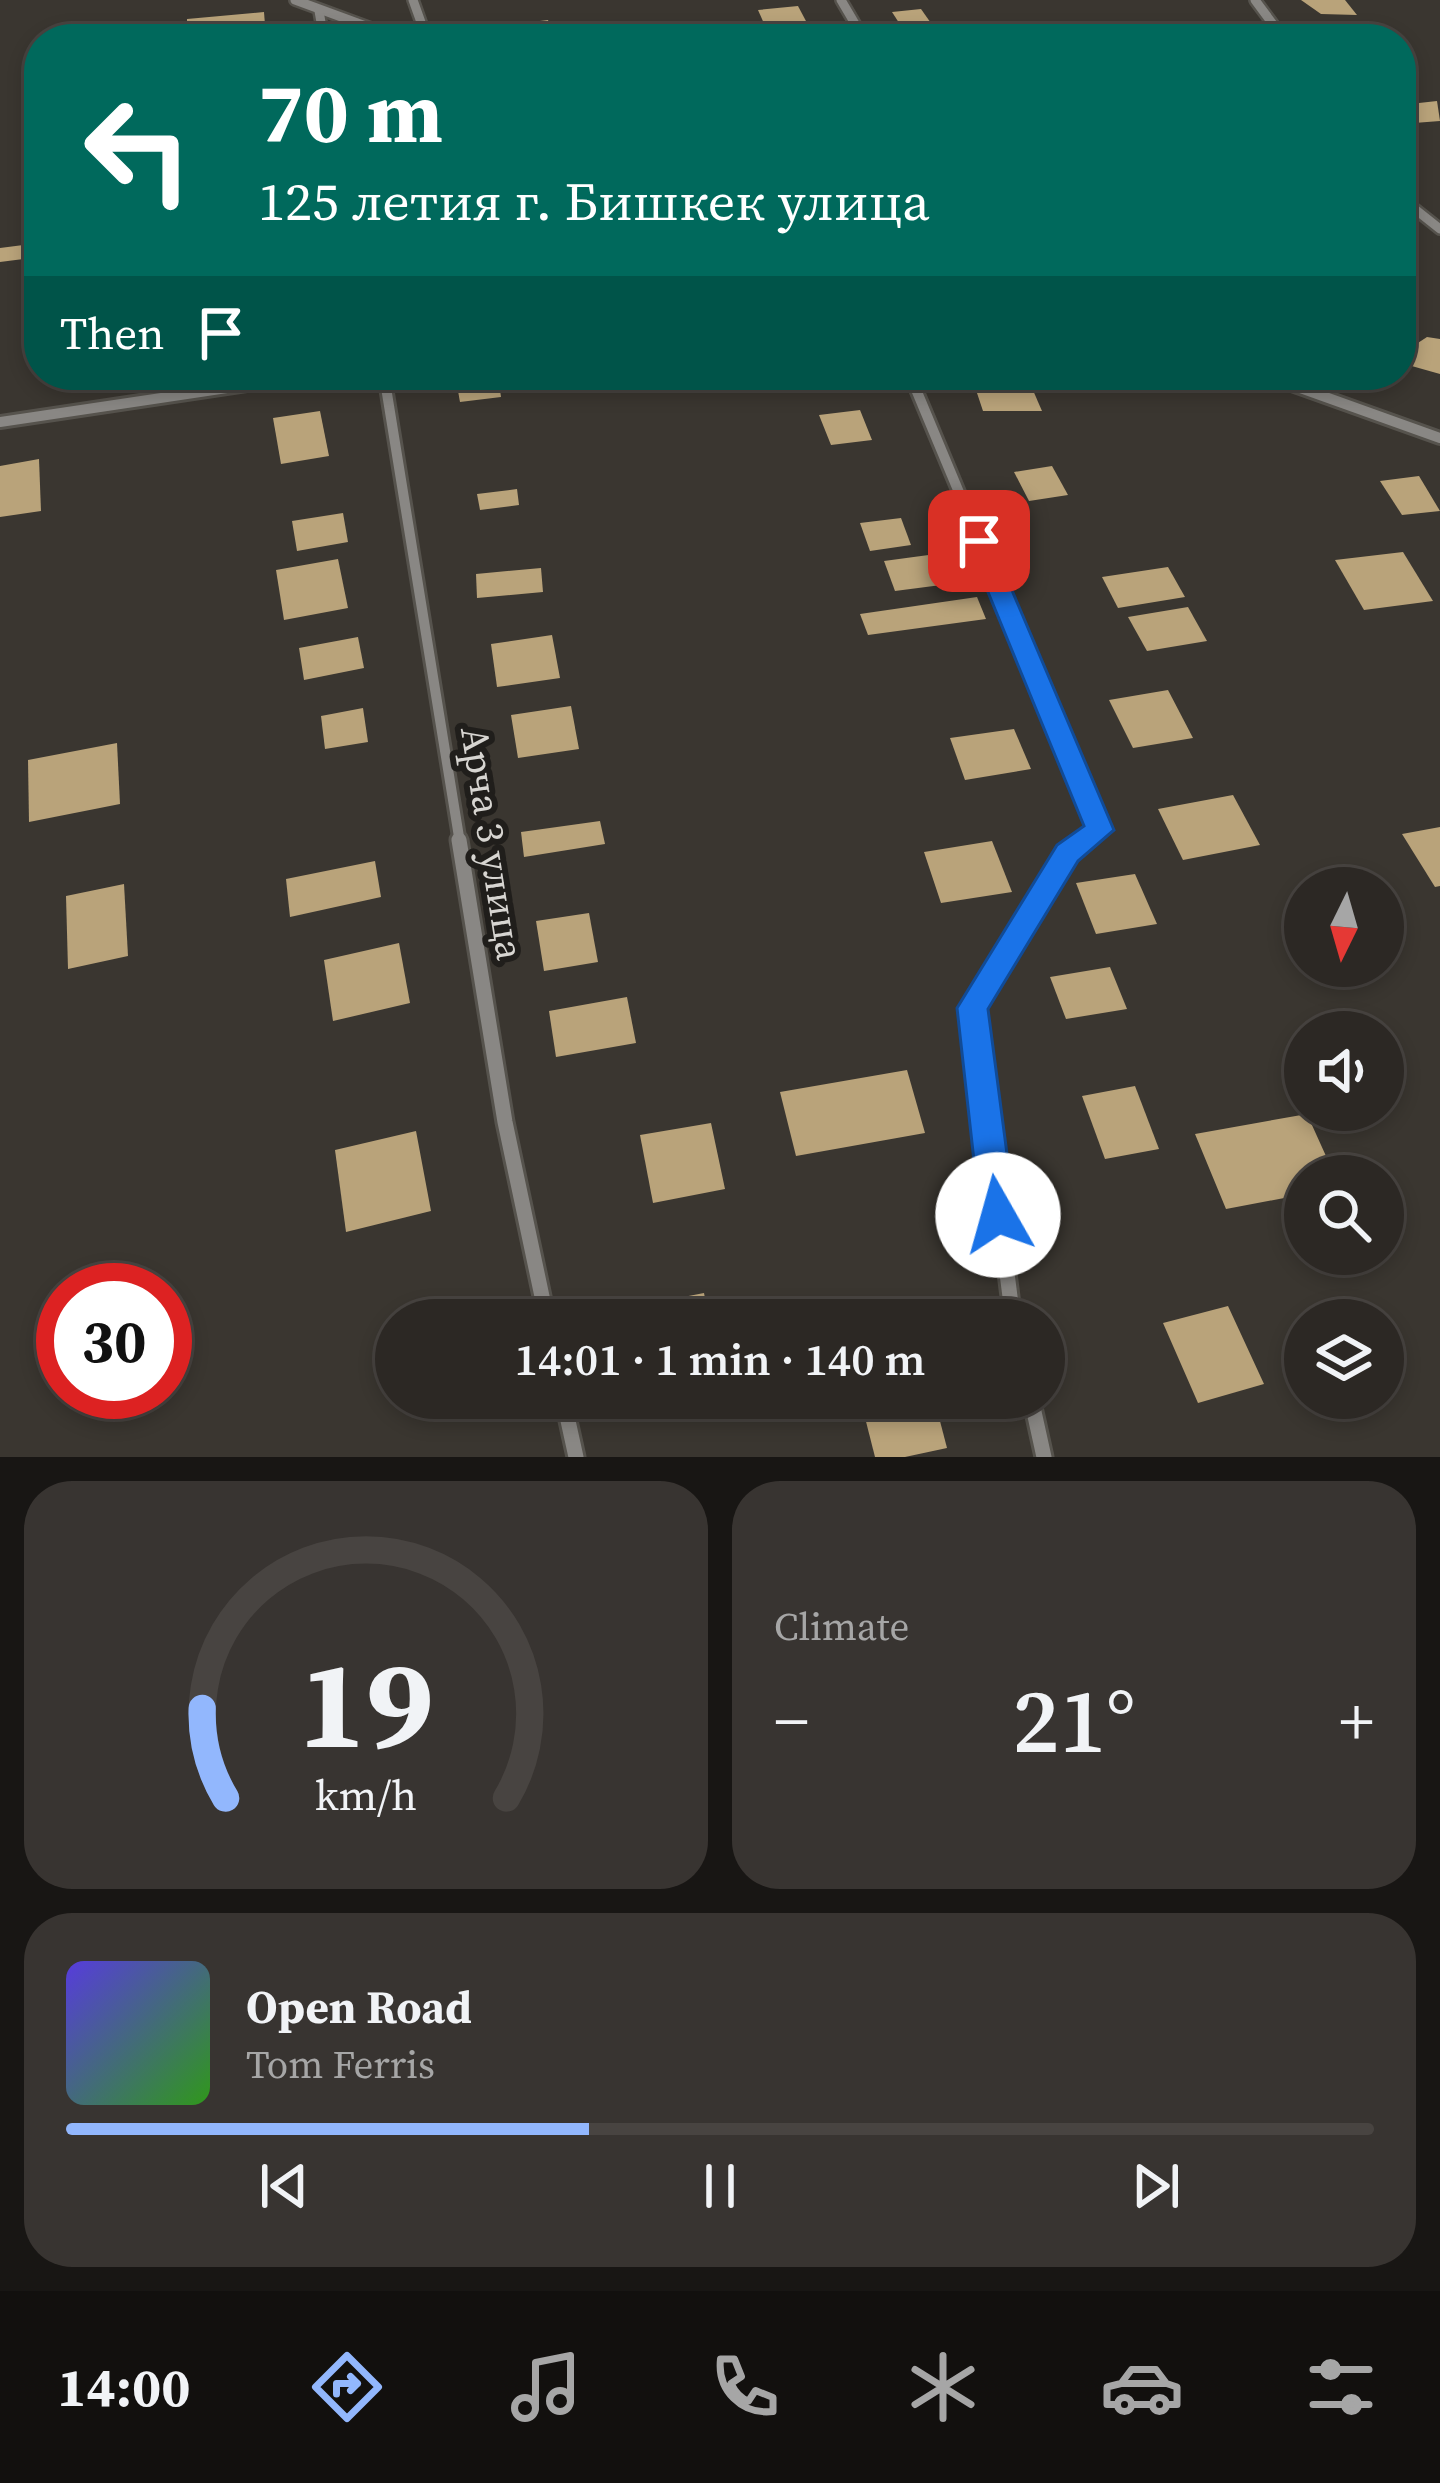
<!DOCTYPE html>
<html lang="en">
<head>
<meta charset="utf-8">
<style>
  :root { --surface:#2c2824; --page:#383431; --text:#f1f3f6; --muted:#a6a6a6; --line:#484441; --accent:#92b7fd }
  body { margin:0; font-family:"Source Serif 4",serif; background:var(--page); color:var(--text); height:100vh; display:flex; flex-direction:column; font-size:45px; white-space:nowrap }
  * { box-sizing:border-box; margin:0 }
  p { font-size:39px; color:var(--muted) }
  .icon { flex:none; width:66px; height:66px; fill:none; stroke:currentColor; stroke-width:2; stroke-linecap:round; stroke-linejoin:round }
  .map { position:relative; height:1457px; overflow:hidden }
  .details { display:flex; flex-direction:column; gap:24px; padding:24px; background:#181614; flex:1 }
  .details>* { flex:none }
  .guide { position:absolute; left:24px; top:24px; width:1392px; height:366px; border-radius:48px; box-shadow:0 6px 18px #0003,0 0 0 3px var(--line); background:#00695c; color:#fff; overflow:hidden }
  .needle { width:78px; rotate:185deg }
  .buttons { position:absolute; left:1284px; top:867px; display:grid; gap:24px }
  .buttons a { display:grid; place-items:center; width:120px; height:120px; border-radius:50%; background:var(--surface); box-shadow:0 6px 18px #0003,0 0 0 3px var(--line); font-size:60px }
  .speed { position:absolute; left:36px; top:1263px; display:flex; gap:24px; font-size:60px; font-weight:700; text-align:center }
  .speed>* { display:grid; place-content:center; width:156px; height:156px; border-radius:50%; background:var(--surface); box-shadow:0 6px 18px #0003,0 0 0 3px var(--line); line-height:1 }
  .speed .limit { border:18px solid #d22; background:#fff; color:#111 }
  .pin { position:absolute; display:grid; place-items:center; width:102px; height:102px; color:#fff; margin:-51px; border-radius:24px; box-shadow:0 6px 18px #0006 }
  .me { position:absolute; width:132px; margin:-66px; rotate:353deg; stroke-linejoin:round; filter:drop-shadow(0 0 9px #0008) }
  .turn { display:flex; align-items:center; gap:42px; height:252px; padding:0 36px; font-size:54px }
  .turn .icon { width:156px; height:156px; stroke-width:2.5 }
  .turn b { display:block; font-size:84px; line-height:102px }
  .then { display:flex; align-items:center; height:114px; padding:0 36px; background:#0003; gap:24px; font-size:45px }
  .big { font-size:90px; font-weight:600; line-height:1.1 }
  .details .card { flex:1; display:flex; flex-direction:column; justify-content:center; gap:18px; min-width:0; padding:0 42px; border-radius:48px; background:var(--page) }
  .details .dial { align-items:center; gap:0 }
  .dial svg { height:312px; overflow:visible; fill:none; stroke:var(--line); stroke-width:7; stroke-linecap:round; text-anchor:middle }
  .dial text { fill:var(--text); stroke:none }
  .song { display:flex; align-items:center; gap:36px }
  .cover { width:144px; height:144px; border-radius:18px; background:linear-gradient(135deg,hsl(250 70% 55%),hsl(110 70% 35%)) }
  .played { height:12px; border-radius:6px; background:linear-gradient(90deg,var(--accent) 40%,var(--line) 40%) }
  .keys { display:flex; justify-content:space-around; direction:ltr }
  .heat { display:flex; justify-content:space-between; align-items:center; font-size:66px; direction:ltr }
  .details .tiles { flex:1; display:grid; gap:24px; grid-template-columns:1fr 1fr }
  .card:last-child { grid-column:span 2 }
  .trip { position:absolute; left:375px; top:1299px; width:690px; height:120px; border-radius:60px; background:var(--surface); box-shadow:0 6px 18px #0003,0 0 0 3px var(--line); font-weight:600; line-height:120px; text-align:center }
  .dock { display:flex; height:192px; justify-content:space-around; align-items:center; background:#12100e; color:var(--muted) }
  .dock .icon { width:84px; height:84px }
  .dock .on { color:var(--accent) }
  .dock b { font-size:54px; color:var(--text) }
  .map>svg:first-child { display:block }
  .building { fill:#b9a37a }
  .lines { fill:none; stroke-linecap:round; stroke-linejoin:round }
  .street-far2-casing { stroke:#56534d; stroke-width:14 }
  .street-far1-casing { stroke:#56534d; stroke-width:16 }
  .street-casing { stroke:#56534d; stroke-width:21 }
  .street-far2 { stroke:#898784; stroke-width:9 }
  .street-far1 { stroke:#898784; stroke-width:10 }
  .street { stroke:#898784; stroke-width:15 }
  .route { fill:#1a73e8; stroke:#114b97; stroke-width:3 }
  .labels { text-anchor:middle; stroke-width:12; stroke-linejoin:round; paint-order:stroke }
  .street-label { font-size:39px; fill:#d7d5d1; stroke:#201e1b }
</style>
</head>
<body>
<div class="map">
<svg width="1440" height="1457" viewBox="0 0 1440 1457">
  <rect width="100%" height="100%" fill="#3a3630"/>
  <g class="building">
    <path d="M1301,0H1345L1357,15L1321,14Z"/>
    <path d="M798,6L807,23L766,28L758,10Z"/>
    <path d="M921,9L933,26L903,29L892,12Z"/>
    <path d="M264,12L265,25L187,32V19Z"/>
    <path d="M548,20L554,39H512L508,25Z"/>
    <path d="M1437,101L1440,121L1401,124V105Z"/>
    <path d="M39,243V257L0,262V248Z"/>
    <path d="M1427,337L1440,339V374L1401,363V354Z"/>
    <path d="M498,375L501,397L460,402L456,380Z"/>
    <path d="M792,375H843L846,383L797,389Z"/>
    <path d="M1032,388L1042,411H983L976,390Z"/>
    <path d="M860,410L872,440L831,445L819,415Z"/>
    <path d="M320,411L329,456L281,464L273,418Z"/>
    <path d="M39,459L41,511L0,517V466Z"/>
    <path d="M1052,466L1068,495L1029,501L1014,472Z"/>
    <path d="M1419,476L1440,511L1402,515L1380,481Z"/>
    <path d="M517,489L519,505L480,510L477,494Z"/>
    <path d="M343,513L348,542L297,551L292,521Z"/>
    <path d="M901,518L911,545L870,551L860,523Z"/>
    <path d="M1403,552L1433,601L1364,610L1335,560Z"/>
    <path d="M936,554L949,584L895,591L884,561Z"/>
    <path d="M338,559L348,608L284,620L276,570Z"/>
    <path d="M1168,567L1185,597L1118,608L1102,577Z"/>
    <path d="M541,568L543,592L477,598L476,574Z"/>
    <path d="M977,597L986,619L868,635L860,614Z"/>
    <path d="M1188,607L1207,641L1147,651L1128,617Z"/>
    <path d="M552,635L560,678L497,687L491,644Z"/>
    <path d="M358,637L364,668L304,680L299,648Z"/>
    <path d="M1168,690L1193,738L1133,748L1109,700Z"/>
    <path d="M571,706L579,749L518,758L511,715Z"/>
    <path d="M363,708L368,742L325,749L321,716Z"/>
    <path d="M1014,729L1031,769L965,780L950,738Z"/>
    <path d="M117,743L120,804L29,822L28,760Z"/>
    <path d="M1233,795L1260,845L1183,860L1158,809Z"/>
    <path d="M600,821L605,844L524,857L521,832Z"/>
    <path d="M1440,827V886L1435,887L1402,834Z"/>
    <path d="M992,841L1012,892L941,903L924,852Z"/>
    <path d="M375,861L381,897L290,917L286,879Z"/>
    <path d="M1135,874L1157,924L1096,934L1076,883Z"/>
    <path d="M124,884L128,956L68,969L66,896Z"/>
    <path d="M589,913L598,962L544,971L536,921Z"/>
    <path d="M399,943L410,1003L333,1021L324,960Z"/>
    <path d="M1110,967L1127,1009L1066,1019L1050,977Z"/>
    <path d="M627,997L636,1043L556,1057L549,1011Z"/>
    <path d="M907,1070L925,1133L796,1156L780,1092Z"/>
    <path d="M1135,1086L1159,1149L1105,1159L1082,1096Z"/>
    <path d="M1307,1114L1335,1176H1305V1194L1226,1209L1195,1134Z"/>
    <path d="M711,1123L725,1189L653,1203L640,1135Z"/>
    <path d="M416,1131L431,1211L346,1232L335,1150Z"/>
    <path d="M704,1293L709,1320H639L637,1306Z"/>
    <path d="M1228,1306L1264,1384L1198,1403L1163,1323Z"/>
    <path d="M860,1398H934L947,1448L905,1457H875Z"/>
  </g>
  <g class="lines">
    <g class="street-far2-casing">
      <g id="street-far2">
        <path d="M295,0L401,39"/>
        <path d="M413,0L427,39"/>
        <path d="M841,0L864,39"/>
        <path d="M1255,0L1284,39"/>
        <path d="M319,11L324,39"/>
        <path d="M1401,198L1440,229"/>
      </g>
    </g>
    <g class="street-far1-casing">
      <g id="street-far1">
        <path d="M384,375L460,843"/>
        <path d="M910,375L1100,830L1082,843"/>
        <path d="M1264,375L1440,438"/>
        <path d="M0,422L314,375"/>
      </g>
    </g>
    <g class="street-casing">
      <g id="street">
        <path d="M459,840L505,1122L547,1320"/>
        <path d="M1013,1320L973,1008L1068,853L1086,840"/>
        <path d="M563,1398L576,1457"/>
        <path d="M1031,1398L1044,1457"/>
      </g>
    </g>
    <use href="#street-far2" class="street-far2"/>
    <use href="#street-far1" class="street-far1"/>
    <use href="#street" class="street"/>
  </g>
  <path class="route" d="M979,532L991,541L1114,830L1078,861L988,1009L1015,1215L1010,1227L998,1231L985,1227L980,1215L957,1008L1057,845L1084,826L967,541Z"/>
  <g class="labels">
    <g class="street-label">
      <text transform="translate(493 843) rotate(81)" y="14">Арча 3 улица</text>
    </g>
  </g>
</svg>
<div class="buttons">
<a><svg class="needle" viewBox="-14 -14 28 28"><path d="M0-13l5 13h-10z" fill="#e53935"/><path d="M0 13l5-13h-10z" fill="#a6a6a6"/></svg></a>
<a><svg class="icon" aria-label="sound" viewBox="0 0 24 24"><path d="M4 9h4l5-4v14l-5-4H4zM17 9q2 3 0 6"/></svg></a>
<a><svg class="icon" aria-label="search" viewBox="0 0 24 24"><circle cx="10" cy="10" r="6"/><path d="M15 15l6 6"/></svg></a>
<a><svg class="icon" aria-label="layers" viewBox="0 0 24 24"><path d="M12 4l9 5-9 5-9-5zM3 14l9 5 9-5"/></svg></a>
</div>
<div class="speed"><div class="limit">30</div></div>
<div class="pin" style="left:979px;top:541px;background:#d93025"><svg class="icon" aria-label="arrive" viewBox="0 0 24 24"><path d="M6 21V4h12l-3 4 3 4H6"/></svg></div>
<svg class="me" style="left:998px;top:1215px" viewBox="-20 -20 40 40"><circle r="19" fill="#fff"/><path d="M0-13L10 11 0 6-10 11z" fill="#1a73e8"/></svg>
<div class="trip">14:01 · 1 min · 140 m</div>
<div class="guide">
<div class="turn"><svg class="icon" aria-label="left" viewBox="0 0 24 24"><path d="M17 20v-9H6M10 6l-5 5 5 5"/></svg><div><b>70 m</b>125 летия г. Бишкек улица</div></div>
<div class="then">Then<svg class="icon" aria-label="arrive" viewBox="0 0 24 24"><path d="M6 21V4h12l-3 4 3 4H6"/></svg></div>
</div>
</div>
<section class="details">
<div class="tiles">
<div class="card dial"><svg viewBox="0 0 100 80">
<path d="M14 69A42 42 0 1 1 86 69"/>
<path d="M14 69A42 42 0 0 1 8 46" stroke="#92b7fd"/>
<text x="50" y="56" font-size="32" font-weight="700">19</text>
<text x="50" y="72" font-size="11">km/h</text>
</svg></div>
<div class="card"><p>Climate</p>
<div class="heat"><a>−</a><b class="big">21°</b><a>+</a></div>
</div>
<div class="card">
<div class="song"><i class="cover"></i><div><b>Open Road</b><p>Tom Ferris</p></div></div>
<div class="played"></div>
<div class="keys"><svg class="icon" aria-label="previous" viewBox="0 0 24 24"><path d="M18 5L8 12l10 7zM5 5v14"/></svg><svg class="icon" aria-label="pause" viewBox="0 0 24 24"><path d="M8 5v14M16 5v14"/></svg><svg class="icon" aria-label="next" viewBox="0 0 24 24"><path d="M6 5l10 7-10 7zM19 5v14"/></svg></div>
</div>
</div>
</section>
<nav class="dock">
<b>14:00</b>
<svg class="icon on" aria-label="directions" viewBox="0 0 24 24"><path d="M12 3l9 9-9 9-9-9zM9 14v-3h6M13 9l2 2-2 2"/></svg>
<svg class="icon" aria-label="music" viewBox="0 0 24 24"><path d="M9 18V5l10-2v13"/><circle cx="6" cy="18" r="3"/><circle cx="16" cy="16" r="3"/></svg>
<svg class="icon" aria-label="phone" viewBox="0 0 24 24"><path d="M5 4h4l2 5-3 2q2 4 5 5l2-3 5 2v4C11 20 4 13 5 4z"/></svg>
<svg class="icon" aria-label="climate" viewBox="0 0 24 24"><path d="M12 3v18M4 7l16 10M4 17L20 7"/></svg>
<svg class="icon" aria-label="car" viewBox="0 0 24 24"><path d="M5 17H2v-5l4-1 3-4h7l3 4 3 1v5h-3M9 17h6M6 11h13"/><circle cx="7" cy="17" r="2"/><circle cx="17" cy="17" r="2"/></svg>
<svg class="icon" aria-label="filters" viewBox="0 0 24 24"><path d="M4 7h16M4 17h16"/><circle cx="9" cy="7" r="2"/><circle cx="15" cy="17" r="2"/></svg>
</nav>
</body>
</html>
